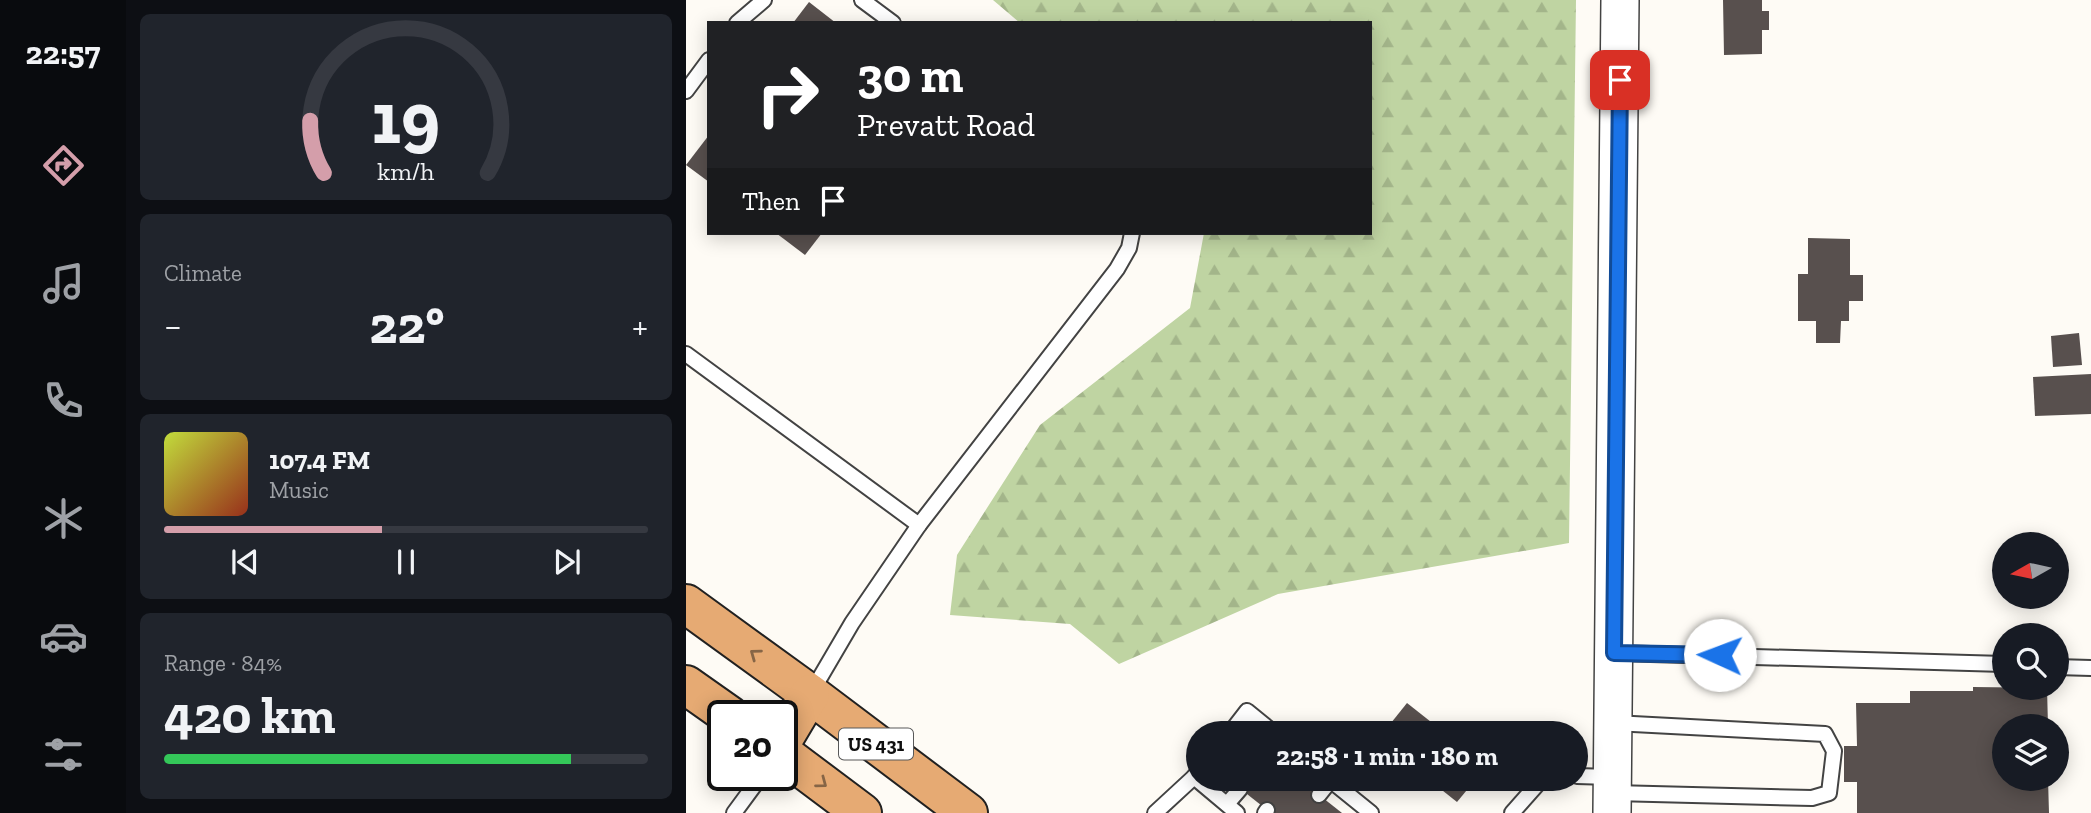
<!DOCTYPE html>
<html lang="en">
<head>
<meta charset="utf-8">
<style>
  :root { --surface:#171b24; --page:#20242c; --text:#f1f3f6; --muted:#9ea1a6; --line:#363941; --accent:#d49eaa }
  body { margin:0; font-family:"Zilla Slab",serif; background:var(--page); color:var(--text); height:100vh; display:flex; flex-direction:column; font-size:26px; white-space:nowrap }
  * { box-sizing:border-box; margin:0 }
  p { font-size:23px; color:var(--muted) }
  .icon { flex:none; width:38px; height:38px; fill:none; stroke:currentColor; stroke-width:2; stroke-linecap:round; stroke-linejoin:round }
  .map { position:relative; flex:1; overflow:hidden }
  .details { display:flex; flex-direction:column; gap:14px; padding:14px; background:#0d0f14; width:560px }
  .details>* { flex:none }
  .hud { position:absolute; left:21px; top:21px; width:665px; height:214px; border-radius:0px; box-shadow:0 4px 18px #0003; background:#202124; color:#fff; overflow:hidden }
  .needle { width:46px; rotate:261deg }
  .tools { position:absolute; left:1306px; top:532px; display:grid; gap:14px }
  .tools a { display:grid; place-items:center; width:77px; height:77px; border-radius:50%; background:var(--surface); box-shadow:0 4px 18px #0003; font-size:35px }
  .speed { position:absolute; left:21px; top:700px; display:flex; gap:14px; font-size:35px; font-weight:700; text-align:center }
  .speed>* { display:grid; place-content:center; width:91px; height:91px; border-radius:50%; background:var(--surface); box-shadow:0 4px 18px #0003; line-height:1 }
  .speed .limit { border:4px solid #111; border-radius:10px; background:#fff; color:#111 }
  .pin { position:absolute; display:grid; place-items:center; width:60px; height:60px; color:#fff; margin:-30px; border-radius:14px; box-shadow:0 4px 10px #0006 }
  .me { position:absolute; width:77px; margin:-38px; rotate:272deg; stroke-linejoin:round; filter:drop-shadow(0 0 5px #0008) }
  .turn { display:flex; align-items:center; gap:24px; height:147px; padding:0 35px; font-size:32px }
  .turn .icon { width:91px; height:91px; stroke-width:2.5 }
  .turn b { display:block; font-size:49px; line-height:60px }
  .then { display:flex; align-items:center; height:66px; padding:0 35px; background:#0003; gap:14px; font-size:26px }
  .big { font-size:52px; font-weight:700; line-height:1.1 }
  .details .tile { flex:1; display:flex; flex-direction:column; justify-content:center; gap:10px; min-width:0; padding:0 24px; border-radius:10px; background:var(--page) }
  .details .dial { align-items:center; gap:0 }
  .dial svg { height:182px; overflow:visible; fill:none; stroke:var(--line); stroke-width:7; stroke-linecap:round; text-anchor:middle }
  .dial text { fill:var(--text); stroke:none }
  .song { display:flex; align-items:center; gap:21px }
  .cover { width:84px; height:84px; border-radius:10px; background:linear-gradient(135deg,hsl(70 70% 55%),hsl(10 70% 35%)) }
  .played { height:7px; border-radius:4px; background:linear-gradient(90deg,var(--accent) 45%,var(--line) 45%) }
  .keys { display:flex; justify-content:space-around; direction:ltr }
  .heat { display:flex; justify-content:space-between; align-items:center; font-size:38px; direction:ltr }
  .charge { height:10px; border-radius:5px; background:linear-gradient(90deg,#34c759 84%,var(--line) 0) }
  .trip { position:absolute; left:500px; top:721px; width:402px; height:70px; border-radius:35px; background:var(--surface); box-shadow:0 4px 18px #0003; font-weight:700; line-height:70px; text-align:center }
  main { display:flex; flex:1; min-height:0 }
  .menu { display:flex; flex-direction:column; width:126px; justify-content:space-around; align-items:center; background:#090b0e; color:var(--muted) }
  .menu .icon { width:49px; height:49px }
  .menu .active { color:var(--accent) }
  .menu b { font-size:32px; color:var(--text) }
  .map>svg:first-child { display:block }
  .forest { fill:url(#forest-firs) }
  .building { fill:#58504e }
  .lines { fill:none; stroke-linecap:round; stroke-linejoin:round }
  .service-casing { stroke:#434343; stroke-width:18 }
  .tertiary-casing { stroke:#434343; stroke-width:40 }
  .trunk-casing { stroke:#212121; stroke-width:42 }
  .service { stroke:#fff; stroke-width:14 }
  .tertiary { stroke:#fff; stroke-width:37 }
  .trunk { stroke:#e6aa73; stroke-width:38 }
  .oneway { stroke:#866546 }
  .route-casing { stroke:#114b97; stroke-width:18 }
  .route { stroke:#1a73e8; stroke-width:12 }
  .labels { text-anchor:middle; stroke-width:7; stroke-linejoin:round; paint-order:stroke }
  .shield { fill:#fff; stroke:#585858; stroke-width:2 }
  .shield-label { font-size:19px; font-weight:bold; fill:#101010 }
</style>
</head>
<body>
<main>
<nav class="menu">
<b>22:57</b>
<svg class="icon active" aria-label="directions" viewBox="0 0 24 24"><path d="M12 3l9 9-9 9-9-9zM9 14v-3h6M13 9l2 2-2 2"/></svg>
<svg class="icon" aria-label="music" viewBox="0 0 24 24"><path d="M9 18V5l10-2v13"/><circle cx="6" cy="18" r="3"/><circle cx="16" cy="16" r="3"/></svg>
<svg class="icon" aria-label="phone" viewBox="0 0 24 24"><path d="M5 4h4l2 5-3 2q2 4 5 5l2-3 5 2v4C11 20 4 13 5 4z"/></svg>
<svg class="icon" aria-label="climate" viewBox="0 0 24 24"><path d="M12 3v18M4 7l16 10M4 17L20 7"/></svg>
<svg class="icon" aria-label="car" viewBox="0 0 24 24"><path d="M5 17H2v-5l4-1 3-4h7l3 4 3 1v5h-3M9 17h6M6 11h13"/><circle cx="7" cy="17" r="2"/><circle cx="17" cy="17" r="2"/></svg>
<svg class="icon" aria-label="filters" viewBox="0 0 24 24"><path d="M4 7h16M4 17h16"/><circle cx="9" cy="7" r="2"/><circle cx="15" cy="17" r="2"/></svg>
</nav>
<section class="details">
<div class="tile dial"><svg viewBox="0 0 100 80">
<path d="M14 69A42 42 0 1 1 86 69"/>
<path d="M14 69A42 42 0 0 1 8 46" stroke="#d49eaa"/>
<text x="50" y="56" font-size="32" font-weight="700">19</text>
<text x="50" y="72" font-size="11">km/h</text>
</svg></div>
<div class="tile"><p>Climate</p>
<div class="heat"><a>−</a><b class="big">22°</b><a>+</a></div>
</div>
<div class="tile">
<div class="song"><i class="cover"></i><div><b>107.4 FM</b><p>Music</p></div></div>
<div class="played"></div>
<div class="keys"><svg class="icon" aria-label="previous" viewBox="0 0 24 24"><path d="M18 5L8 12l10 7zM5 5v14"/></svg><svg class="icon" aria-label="pause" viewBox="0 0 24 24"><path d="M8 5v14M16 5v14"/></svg><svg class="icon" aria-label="next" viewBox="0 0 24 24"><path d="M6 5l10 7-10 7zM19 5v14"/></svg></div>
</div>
<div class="tile"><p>Range · 84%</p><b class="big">420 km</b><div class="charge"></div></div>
</section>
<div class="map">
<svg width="1405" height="813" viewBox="0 0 1405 813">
  <defs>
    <pattern id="forest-firs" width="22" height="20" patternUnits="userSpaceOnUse" patternTransform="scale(1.75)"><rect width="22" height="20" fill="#bfd4a2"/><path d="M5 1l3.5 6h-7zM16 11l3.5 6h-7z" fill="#a3b58a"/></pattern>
  </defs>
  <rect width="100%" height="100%" fill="#fefbf5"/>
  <path class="forest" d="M307,0H890L883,543L592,594L433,664L384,624L264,615L271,555L354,425L504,308L518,233H684V23H334Z"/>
  <g class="building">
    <path d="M1037,0H1076V11H1083V30H1076V54L1038,55Z"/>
    <path d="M123,2L150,23H107Z"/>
    <path d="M23,135V182L0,165Z"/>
    <path d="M90,233H136L119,255Z"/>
    <path d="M1122,238L1164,239V275H1177V301H1163V321H1155L1154,343H1130V321H1112V274H1122Z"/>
    <path d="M1393,333L1396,365L1367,367L1365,336Z"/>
    <path d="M1405,374V414L1349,416L1347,377Z"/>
    <path d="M1287,687L1361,688L1362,726H1318V779H1362L1363,813H1171V782H1158V746H1171L1170,703H1224V691H1287Z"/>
    <path d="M721,703L759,733H697Z"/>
    <path d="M542,779H613L656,813H585Z"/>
    <path d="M742,779H790L771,802Z"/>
  </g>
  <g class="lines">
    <g class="service-casing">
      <g id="service">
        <path d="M176,0L207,23"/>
        <path d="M51,23L78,0"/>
        <path d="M0,91L23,60"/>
        <path d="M0,354L233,525"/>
        <path d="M930,653L1318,664"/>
        <path d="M1370,667L1405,668"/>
        <path d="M125,693L166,623L233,525L431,269L443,248L446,233"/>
        <path d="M544,733L561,711L588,733"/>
        <path d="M513,771L508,777L551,813"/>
        <path d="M891,776L924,777"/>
        <path d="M643,779L685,813"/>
        <path d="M928,793L1126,798L1143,793L1148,751L1139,734L928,723"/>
        <path d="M633,795L645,780"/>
        <path d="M541,804L554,789"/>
        <path d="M48,813L76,775"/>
        <path d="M469,813L508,777"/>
        <path d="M579,813L581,810"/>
        <path d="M826,813L856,779"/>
      </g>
    </g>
    <g class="tertiary-casing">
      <path id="tertiary" d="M926,813L934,0"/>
    </g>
    <g class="trunk-casing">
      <g id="trunk">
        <path d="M0,604L124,694L282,813"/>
        <path d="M0,685L44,716"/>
        <path d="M96,741L124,694"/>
        <path d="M96,753L176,813"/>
      </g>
    </g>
    <use href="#service" class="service"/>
    <use href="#tertiary" class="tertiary"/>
    <use href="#trunk" class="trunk"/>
  </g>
  <defs><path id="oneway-chevron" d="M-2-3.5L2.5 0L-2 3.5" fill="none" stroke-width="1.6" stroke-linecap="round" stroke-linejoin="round" transform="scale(1.75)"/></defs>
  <g class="oneway">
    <use href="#oneway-chevron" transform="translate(69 654) rotate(-144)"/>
    <use href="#oneway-chevron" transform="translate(136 783) rotate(37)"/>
  </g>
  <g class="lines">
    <g class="route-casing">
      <path id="route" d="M934,80L928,653L1034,655"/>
    </g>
    <use href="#route" class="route"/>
  </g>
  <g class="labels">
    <rect class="shield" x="153" y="728.5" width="74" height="31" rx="5"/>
    <g class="shield-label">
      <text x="190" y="751">US 431</text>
    </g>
  </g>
</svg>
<div class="tools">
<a><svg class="needle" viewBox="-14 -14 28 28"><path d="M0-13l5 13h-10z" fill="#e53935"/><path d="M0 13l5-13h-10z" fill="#9ea1a6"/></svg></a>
<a><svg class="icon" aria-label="search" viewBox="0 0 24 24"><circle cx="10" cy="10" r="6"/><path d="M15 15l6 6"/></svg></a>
<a><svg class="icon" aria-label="layers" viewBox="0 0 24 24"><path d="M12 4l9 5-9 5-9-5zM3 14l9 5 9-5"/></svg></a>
</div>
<div class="speed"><div class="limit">20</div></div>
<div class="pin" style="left:934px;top:80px;background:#d93025"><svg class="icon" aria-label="arrive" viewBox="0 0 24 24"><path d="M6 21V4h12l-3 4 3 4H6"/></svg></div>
<svg class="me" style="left:1034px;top:655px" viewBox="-20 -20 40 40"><circle r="19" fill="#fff"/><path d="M0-13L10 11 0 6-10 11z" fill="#1a73e8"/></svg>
<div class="trip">22:58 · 1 min · 180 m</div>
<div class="hud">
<div class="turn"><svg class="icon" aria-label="right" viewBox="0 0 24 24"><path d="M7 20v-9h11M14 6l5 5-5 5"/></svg><div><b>30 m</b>Prevatt Road</div></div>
<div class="then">Then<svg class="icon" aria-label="arrive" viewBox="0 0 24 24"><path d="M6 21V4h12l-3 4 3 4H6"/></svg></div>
</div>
</div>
</main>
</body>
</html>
